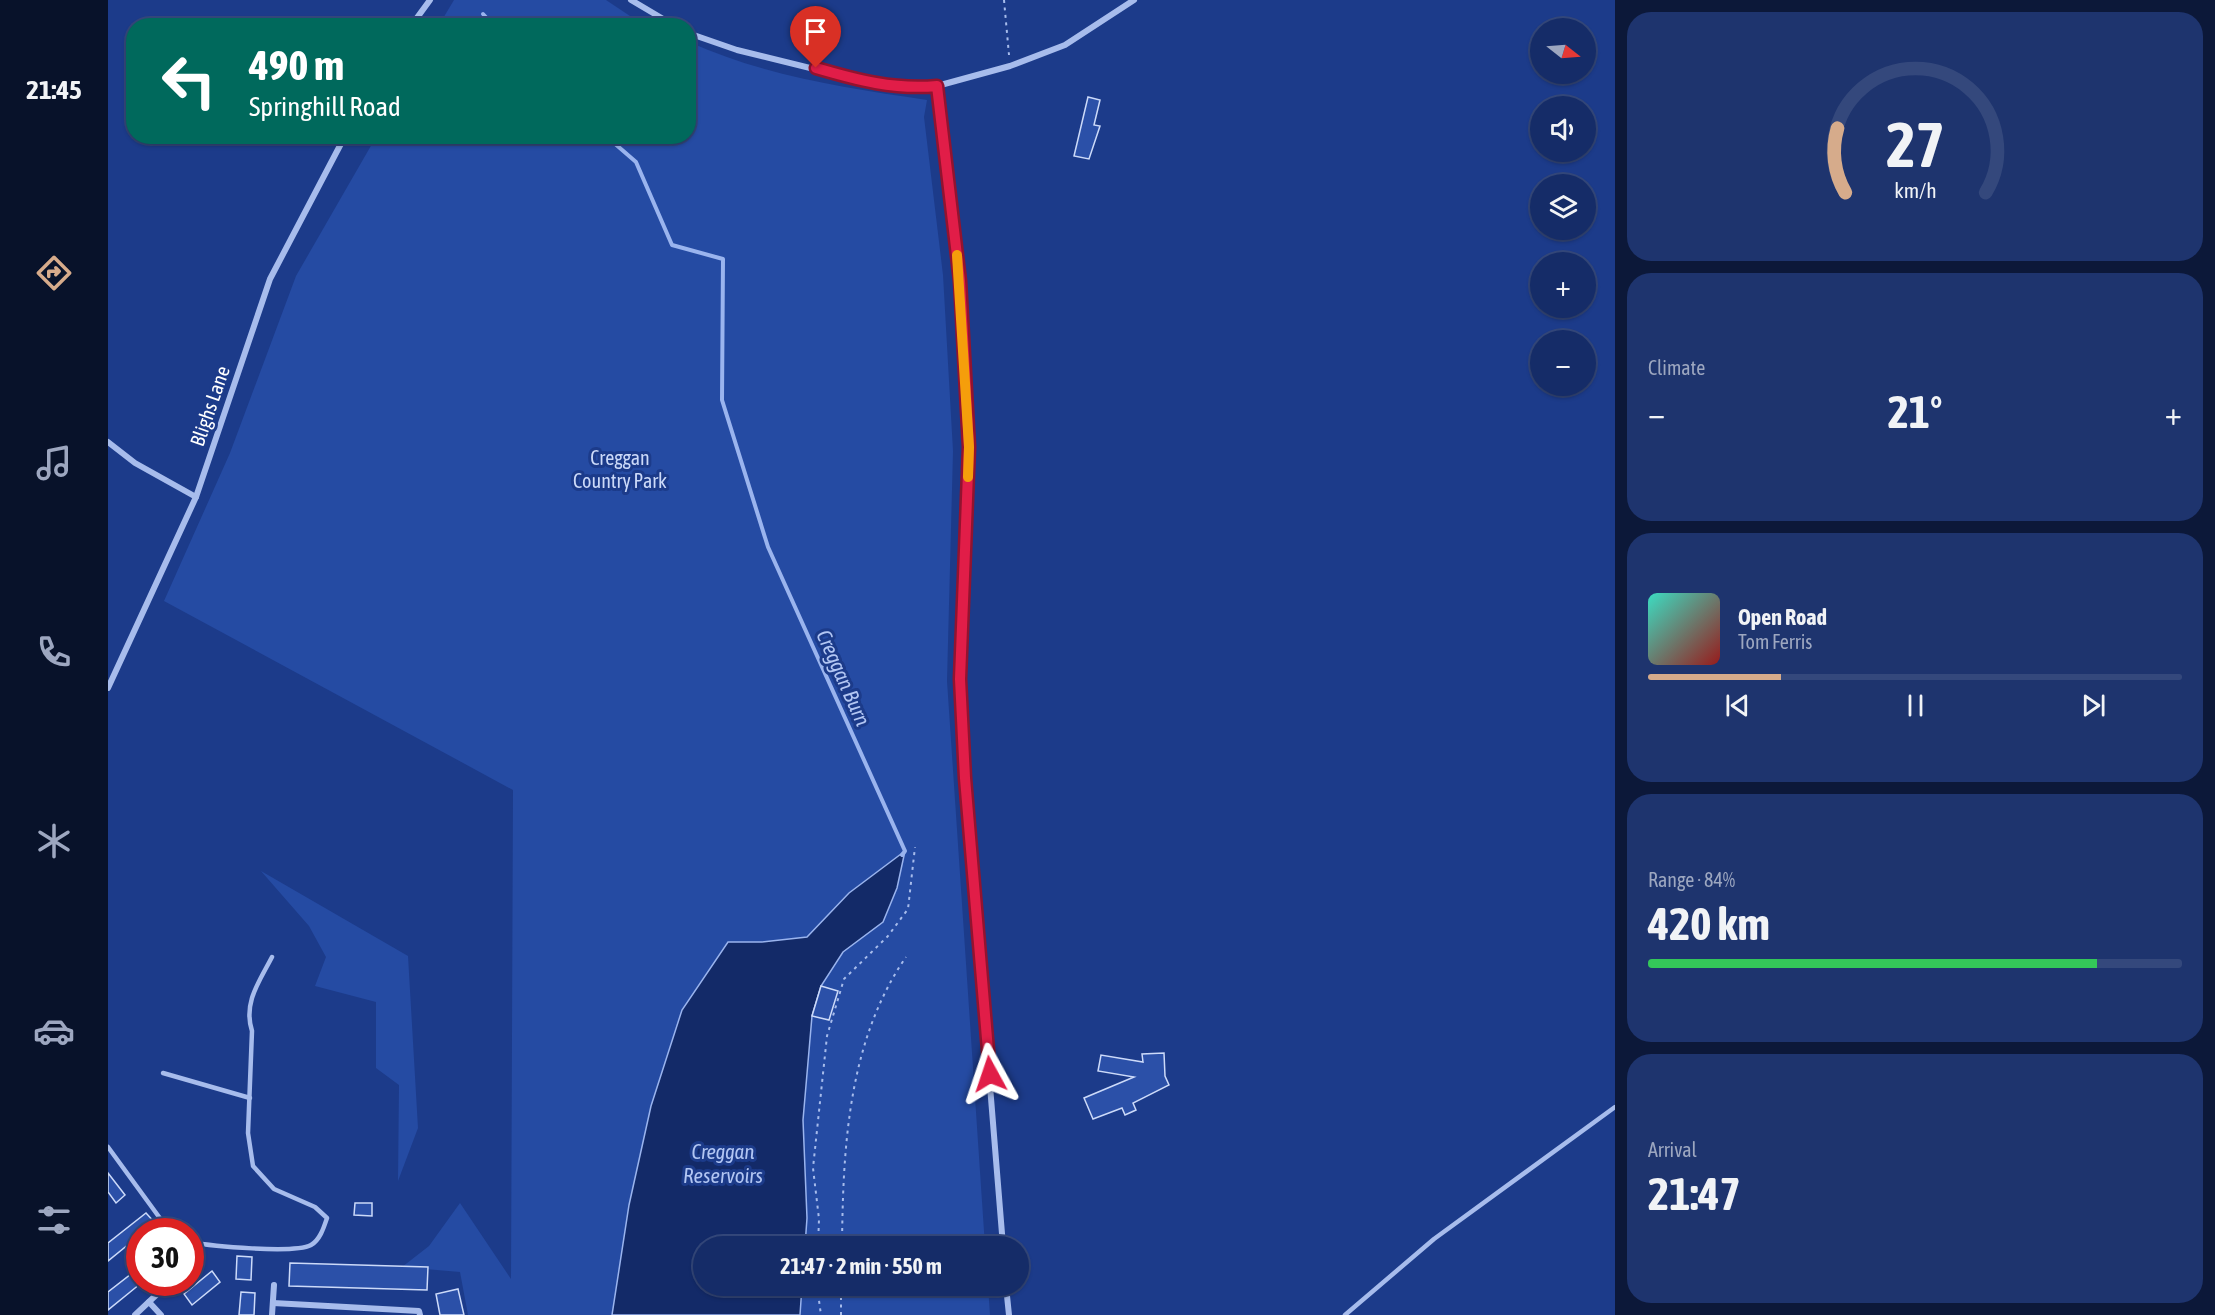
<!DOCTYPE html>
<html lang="en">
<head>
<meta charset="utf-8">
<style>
  :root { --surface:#152c68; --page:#1e346e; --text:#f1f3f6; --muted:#9da7c0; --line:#34487c; --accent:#d6ab8b }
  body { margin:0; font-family:"Asap Condensed",sans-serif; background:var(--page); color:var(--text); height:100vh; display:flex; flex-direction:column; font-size:22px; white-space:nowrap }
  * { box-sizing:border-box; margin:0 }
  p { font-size:20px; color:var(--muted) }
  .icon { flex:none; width:33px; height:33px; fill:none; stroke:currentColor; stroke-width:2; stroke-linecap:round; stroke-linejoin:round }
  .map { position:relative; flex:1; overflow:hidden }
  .side { display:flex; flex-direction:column; gap:12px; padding:12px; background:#0c1839; width:600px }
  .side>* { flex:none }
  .top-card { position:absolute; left:18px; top:18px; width:570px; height:126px; border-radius:24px; box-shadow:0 2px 4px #0004,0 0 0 2px var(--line); background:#00695c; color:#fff; overflow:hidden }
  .needle { width:39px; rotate:107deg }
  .buttons { position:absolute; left:1422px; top:18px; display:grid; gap:12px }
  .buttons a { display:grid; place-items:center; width:66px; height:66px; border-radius:50%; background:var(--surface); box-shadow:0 2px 4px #0004,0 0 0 2px var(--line); font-size:30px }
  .speed { position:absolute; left:18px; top:1218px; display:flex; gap:12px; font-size:30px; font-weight:700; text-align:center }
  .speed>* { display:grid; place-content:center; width:78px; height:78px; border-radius:50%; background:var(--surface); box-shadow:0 2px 4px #0004,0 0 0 2px var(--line); line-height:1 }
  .speed .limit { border:9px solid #d22; background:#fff; color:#111 }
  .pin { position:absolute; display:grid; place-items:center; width:51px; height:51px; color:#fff; margin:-62px -26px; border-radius:50% 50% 50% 0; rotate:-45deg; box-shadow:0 0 6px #0007 }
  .pin .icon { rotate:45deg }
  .me { position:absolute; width:66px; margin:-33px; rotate:355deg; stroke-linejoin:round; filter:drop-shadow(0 0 4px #0008) }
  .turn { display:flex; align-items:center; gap:21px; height:126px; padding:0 24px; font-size:27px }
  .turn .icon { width:78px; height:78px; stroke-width:2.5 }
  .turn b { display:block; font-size:42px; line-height:51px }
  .big { font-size:45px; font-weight:700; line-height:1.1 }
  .side .widget { flex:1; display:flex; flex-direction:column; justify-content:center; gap:9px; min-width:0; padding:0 21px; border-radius:24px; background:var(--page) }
  .side .dial { align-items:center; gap:0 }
  .dial svg { height:156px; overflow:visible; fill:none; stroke:var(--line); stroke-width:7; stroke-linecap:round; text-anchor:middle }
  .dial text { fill:var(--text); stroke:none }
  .song { display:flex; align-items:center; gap:18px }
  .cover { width:72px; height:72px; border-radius:9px; background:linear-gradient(135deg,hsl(170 70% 55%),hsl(0 70% 35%)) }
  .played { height:6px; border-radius:3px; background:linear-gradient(90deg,var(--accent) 25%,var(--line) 25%) }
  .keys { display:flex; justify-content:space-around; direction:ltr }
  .heat { display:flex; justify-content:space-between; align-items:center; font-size:33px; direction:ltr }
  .charge { height:9px; border-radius:4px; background:linear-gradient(90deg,#34c759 84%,var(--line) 0) }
  .trip { position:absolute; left:585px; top:1236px; width:336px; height:60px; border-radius:30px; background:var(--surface); box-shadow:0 2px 4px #0004,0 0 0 2px var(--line); font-weight:700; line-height:60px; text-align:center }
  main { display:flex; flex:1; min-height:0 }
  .dock { display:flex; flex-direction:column; width:108px; justify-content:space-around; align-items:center; background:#08122a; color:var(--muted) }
  .dock .icon { width:42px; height:42px }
  .dock .on { color:var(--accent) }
  .dock b { font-size:27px; color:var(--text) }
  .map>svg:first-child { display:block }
  .green { fill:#254ba3 }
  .water { fill:#132a68; stroke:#9ab4ee; stroke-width:1.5 }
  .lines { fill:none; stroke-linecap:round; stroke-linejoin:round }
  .stream { stroke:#9ab4ee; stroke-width:4 }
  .building { fill:#2b50a8; stroke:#ccdaf9; stroke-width:1.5 }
  .path { stroke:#a7bcec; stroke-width:2; stroke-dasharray:3 4.5; stroke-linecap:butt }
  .service { stroke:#a7bcec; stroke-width:4.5 }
  .minor { stroke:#a7bcec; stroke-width:6 }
  .route-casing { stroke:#92132f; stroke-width:15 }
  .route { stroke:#e11d48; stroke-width:10 }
  .slow { stroke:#f59e0b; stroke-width:10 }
  .labels { text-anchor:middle; stroke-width:6; stroke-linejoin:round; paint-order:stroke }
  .street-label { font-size:20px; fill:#fff; stroke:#1c3b8a }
  .park-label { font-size:20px; fill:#ccdaf9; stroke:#1c3b8a }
  .water-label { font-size:21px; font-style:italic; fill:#b2c6f3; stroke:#1c3b8a }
</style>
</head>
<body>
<main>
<nav class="dock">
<b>21:45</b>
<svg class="icon on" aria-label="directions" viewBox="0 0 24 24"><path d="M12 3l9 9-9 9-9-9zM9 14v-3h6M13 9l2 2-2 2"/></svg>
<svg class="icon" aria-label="music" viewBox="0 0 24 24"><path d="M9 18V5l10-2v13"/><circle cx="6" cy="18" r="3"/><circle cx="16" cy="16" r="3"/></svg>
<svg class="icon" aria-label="phone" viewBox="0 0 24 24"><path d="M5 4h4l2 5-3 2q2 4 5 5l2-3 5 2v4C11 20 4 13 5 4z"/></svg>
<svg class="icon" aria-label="climate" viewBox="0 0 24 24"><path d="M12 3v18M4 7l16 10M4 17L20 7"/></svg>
<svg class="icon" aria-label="car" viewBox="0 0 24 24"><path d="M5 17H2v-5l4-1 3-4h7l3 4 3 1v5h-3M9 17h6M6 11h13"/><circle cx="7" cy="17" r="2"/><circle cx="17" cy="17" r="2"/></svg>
<svg class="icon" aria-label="filters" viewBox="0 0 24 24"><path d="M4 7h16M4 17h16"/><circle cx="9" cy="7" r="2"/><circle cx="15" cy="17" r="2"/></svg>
</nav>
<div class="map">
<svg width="1507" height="1315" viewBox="0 0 1507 1315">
  <rect width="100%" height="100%" fill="#1c3b8a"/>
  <g class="green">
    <path d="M346,0H498L522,16L542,25H331Z"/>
    <path d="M581,42C657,76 737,88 819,100L816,117L835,275L845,451L839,681L877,1246H596V1286H880L882,1315H360L352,1272L294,1267L321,1246L352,1203L403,1279L405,790L56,601L122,453L188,276L268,137L580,136Z"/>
    <path d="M153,871L300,956L310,1128L290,1181L291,1085L268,1068V1002L207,986L218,957L201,926Z"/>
  </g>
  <path class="water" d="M797,851L789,888L775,922L735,952L713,986L704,1016L695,1120L699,1218L697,1246H596V1286H694L692,1315H504L521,1205L543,1106L574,1010L620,942H654L699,937L741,893Z"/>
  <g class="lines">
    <g class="stream">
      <path d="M375,14L386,26"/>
      <path d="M498,136L528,162L564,245L615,259L614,400L660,547L797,851L794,855"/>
    </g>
  </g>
  <g class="building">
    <path d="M980,97L992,100L986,125L992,126L981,159L966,156Z"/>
    <path d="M713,986L730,991L721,1020L704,1016Z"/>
    <path d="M1056,1053L1057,1076L1061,1085L1025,1103L1028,1110L1017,1115L1014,1108L985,1119L976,1098L1026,1077L990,1071L993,1055L1035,1062L1034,1054Z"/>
    <path d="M0,1173L17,1195L8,1203L0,1192Z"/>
    <path d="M247,1203H264V1216L246,1215Z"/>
    <path d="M38,1213L47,1223L36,1232H32V1235L0,1261V1243Z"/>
    <path d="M129,1256L144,1257L143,1280L128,1279Z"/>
    <path d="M182,1263L320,1267L319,1290L181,1286Z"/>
    <path d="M32,1267V1284L0,1310V1292Z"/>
    <path d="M104,1271L112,1282L84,1305L76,1294Z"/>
    <path d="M350,1289L356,1315H332L328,1294Z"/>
    <path d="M133,1292L147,1293L146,1315H131Z"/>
  </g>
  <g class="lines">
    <g class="path">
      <path d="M896,0L901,55"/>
      <path d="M710,1246L711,1219L705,1168L719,1036L736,979L780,936L800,909L807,847"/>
      <path d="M734,1246C735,1147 740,1041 798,957"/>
      <path d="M709,1286L713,1315"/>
      <path d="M733,1315V1286"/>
    </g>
    <g class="service">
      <path d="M55,1073L142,1098"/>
      <path d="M0,1147L62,1232"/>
      <path d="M82,1242C103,1246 186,1254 203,1245C212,1240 216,1227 219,1218L207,1207L166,1189L145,1166L140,1133L144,1031C135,1003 151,982 164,957"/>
      <path d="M1237,1315L1326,1239L1507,1107"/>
    </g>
    <g class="minor">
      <path d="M523,0L567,26"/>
      <path d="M303,26L322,0"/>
      <path d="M580,33L629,50L771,85L803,89L829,86L902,66L957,45L1026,0"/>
      <path d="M829,86L852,281L861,447L852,679L857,778L895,1246"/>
      <path d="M0,442L27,463L88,497"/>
      <path d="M0,688L88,497L162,279L237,136"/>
      <path d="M82,1264L84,1262"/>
      <path d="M898,1286L901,1315"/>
      <path d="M41,1302L53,1315"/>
      <path d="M165,1303L311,1311L312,1315"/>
      <path d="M27,1315L62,1282"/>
      <path d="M164,1315L166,1285"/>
    </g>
  </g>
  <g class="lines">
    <g class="route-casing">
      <path id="route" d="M708,68C749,80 786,90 829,86L852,281L861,447L852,679L857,778L882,1074"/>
    </g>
    <use href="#route" class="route"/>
    <path class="slow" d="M849,255L861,447L860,477"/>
  </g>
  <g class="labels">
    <g class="street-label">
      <text transform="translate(102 406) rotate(-71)" y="7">Blighs Lane</text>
    </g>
    <g class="park-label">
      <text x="512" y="465">Creggan<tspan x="512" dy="23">Country Park</tspan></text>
    </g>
    <g class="water-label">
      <text transform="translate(735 678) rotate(66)" y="7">Creggan Burn</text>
      <text x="615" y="1159">Creggan<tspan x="615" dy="24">Reservoirs</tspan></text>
    </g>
  </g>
</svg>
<div class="buttons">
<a><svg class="needle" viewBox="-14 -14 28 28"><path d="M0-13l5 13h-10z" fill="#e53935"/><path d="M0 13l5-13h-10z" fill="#9da7c0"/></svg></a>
<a><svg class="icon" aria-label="sound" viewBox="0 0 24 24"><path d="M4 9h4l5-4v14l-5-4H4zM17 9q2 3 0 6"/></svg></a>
<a><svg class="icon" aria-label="layers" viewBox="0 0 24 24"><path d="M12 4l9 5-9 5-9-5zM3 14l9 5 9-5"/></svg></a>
<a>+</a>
<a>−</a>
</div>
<div class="speed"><div class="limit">30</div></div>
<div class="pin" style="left:708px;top:68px;background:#d93025"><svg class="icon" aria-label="arrive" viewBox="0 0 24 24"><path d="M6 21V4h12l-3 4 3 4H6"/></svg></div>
<svg class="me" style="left:882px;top:1074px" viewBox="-20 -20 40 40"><path d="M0-17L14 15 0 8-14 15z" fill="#e11d48" stroke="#fff" stroke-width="4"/></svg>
<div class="trip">21:47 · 2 min · 550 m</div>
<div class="top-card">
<div class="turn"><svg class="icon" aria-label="left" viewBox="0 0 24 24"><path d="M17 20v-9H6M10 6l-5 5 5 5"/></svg><div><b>490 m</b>Springhill Road</div></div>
</div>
</div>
<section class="side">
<div class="widget dial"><svg viewBox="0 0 100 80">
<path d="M14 69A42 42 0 1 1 86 69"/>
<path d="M14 69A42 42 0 0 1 10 36" stroke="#d6ab8b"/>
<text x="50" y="56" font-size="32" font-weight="700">27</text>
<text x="50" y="72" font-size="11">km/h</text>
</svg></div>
<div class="widget"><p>Climate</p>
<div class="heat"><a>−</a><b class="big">21°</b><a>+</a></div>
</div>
<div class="widget">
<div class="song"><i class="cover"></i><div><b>Open Road</b><p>Tom Ferris</p></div></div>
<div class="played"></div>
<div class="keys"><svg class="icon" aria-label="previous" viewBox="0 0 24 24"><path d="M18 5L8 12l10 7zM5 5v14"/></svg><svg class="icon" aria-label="pause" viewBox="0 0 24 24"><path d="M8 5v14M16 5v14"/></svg><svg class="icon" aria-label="next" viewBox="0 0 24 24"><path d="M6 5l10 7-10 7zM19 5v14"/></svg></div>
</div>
<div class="widget"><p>Range · 84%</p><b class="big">420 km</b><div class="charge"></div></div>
<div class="widget"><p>Arrival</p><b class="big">21:47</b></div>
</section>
</main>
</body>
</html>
